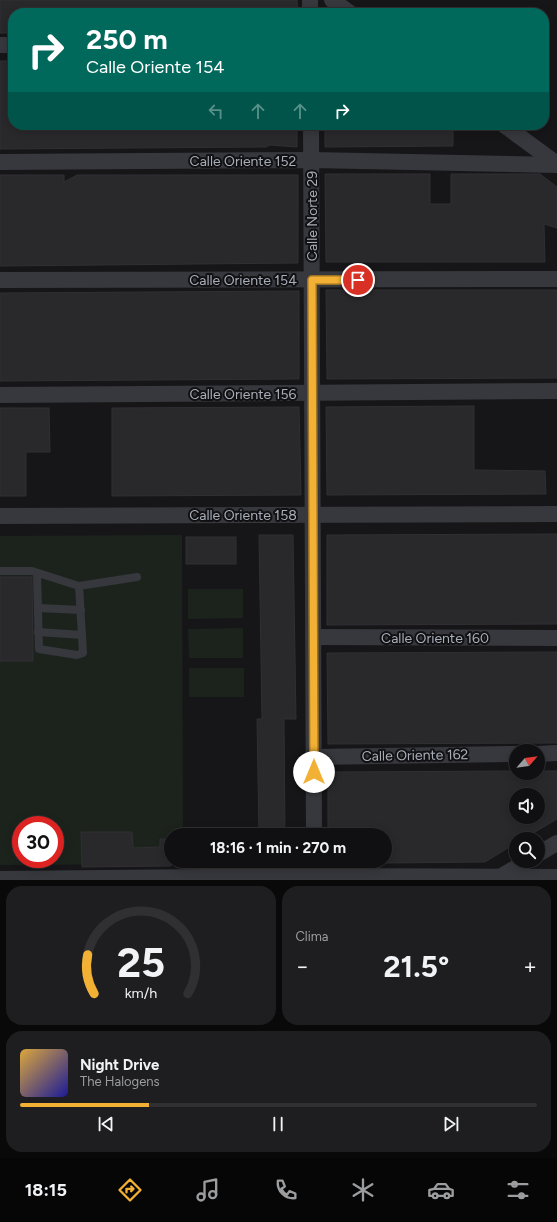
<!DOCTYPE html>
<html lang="es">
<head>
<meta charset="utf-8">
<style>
  :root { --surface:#101012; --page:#1e1e20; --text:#f1f3f6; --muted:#9c9d9f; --line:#303032; --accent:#f2b134 }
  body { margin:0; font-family:Figtree,sans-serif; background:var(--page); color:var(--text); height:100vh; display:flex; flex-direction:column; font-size:15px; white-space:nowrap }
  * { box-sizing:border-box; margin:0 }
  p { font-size:13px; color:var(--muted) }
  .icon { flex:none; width:22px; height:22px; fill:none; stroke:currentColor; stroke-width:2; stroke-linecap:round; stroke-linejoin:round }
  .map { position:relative; height:880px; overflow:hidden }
  .sheet { display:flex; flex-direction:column; gap:6px; padding:6px; background:#09090a; flex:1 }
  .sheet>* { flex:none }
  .hud { position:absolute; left:8px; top:8px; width:541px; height:122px; border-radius:16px; box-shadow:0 2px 10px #0003,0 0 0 1px var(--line); background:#00695c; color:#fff; overflow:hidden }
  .needle { width:26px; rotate:62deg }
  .fabs { position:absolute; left:509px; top:744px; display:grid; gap:8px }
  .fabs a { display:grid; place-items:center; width:36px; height:36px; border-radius:50%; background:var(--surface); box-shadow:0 2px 10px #0003,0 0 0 1px var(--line); font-size:20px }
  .speed { position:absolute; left:12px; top:816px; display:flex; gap:8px; font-size:20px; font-weight:700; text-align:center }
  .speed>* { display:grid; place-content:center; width:52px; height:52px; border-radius:50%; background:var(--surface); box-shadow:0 2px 10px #0003,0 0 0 1px var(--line); line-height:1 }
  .speed .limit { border:6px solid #d22; background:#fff; color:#111 }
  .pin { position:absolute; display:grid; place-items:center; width:34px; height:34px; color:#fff; margin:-17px; border:2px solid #fff; border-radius:50%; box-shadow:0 1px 4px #0007 }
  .me { position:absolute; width:44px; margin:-22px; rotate:0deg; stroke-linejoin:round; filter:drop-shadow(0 0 3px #0008) }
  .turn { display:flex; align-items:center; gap:14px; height:84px; padding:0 12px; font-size:18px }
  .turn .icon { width:52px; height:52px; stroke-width:2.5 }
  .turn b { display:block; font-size:28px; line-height:34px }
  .lanes { display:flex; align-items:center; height:38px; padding:0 12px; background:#0003; justify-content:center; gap:20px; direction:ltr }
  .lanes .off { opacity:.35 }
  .big { font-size:30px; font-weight:700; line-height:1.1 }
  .sheet .widget { flex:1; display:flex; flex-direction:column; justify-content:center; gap:6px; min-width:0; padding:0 14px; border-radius:16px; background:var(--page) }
  .sheet .dial { align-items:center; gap:0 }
  .dial svg { height:104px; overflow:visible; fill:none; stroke:var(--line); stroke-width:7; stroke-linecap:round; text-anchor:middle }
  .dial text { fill:var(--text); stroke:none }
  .song { display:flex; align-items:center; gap:12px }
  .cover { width:48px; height:48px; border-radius:6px; background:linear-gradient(135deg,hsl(40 70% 55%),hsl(240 70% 35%)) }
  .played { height:4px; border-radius:2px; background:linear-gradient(90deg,var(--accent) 25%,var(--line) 25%) }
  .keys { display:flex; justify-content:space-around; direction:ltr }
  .heat { display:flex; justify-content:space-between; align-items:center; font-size:22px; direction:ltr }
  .sheet .tiles { flex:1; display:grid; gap:6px; grid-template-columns:1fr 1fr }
  .widget:last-child { grid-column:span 2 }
  .trip { position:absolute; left:164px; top:828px; width:228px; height:40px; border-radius:20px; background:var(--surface); box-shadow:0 2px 10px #0003,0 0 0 1px var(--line); font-weight:700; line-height:40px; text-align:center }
  .menu { display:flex; height:64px; justify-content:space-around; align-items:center; background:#060607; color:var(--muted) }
  .menu .icon { width:28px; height:28px }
  .menu .selected { color:var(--accent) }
  .menu b { font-size:18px; color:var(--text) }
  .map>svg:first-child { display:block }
  .green { fill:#1c231d; fill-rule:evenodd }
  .building { fill:#29292c; stroke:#303034; fill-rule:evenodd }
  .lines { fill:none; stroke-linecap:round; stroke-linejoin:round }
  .lane { stroke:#37383d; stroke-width:8 }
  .street { stroke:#37383d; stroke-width:16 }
  .route-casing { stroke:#9d7322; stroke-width:10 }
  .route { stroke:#f2b134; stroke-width:7 }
  .labels { text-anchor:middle; stroke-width:4; stroke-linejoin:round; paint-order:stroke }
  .street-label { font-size:14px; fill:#a8adb8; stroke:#111113 }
</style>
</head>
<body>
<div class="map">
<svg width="557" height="880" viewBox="0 0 557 880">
  <rect width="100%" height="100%" fill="#161618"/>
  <g class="green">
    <path d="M182,535L183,835H171V861H183V864L0,865V536ZM21,825H55V859H21Z"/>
    <path d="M188,589H243V618L188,619Z"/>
    <path d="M243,628V658H189L188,629Z"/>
    <rect x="189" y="668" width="55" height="29"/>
  </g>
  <g class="building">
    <path d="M0,0H297L298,13H13V33H0Z"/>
    <path d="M0,61H13V125H297V147L270,145L266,147L0,149Z"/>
    <path d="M325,125H453V146L325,147Z"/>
    <path d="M325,174H430V204H451V174H540L557,187V228L544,224L545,262H326Z"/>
    <path d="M0,175H64V182L77,175H298V263L0,266Z"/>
    <path d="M326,290H557V378L327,379Z"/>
    <path d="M299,291V379L0,381V293Z"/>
    <path d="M474,406V470L545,471L546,494L327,495L326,407Z"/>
    <path d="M299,407L301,495L112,496V408Z"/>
    <path d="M0,408H49L50,452H26V496H0Z"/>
    <path d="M557,534V624L327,625V535Z"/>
    <path d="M259,535H293L296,719H284L285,835H259L257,719H262Z"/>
    <rect x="186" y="537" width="50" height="27"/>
    <path d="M0,577H32L33,661H0Z"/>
    <path d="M557,652V743L328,744L327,653Z"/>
    <path d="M516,771V773H538V771H557V819L523,839H516V843L485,862L385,863V835H328V775L331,772ZM516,795H538V817H516Z"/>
    <path d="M81,832H132L133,848L160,847V839H171V866L82,867Z"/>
  </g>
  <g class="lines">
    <g class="lane">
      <path d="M0,571H32L79,586L83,653L77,655L39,649L37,573"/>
      <path d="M79,586L137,577"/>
      <path d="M38,608L81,610"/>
      <path d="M38,632L82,635"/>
    </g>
    <g class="street">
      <path d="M310,0V13"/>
      <path d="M332,0L350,13"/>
      <path d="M0,45H13"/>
      <path d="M311,125L314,835"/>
      <path d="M504,125L557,164"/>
      <path d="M0,162L312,160L557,165"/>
      <path d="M0,280L557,279"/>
      <path d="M0,395L557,391"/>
      <path d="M0,516L557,514"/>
      <path d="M313,637L557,638"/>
      <path d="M538,754L557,753"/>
      <path d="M314,757L516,754"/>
      <path d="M538,854L557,843"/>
      <path d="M500,877L527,861"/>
      <path d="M0,879L314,876L557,877"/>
    </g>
  </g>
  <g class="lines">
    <g class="route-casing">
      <path id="route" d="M314,772L312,280H358"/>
    </g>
    <use href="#route" class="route"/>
  </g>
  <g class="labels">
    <g class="street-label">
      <text x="243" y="166">Calle Oriente 152</text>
      <text transform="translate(312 216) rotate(-90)" y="5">Calle Norte 29</text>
      <text x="243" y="285">Calle Oriente 154</text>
      <text x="243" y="399">Calle Oriente 156</text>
      <text x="243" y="520">Calle Oriente 158</text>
      <text x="435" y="643">Calle Oriente 160</text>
      <text transform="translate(415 755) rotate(-1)" y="5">Calle Oriente 162</text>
    </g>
  </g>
</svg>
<div class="fabs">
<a><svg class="needle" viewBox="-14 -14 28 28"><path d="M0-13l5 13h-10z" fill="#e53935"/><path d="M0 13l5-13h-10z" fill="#9c9d9f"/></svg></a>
<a><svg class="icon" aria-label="sound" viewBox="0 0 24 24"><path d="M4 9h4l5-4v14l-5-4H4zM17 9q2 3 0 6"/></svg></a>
<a><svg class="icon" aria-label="search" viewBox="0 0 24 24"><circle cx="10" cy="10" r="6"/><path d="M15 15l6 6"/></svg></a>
</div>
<div class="speed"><div class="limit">30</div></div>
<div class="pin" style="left:358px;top:280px;background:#d93025"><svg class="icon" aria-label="arrive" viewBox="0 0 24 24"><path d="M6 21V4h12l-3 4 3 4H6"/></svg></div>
<svg class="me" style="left:314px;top:772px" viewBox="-20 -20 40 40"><circle r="19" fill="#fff"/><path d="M0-13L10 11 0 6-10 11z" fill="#f2b134"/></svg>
<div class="trip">18:16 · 1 min · 270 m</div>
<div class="hud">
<div class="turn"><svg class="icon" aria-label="right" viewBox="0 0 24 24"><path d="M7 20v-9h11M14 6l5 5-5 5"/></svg><div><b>250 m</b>Calle Oriente 154</div></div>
<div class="lanes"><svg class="icon off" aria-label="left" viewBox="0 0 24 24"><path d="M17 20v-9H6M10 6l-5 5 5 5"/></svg><svg class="icon off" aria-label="ahead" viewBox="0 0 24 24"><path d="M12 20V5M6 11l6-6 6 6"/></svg><svg class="icon off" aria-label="ahead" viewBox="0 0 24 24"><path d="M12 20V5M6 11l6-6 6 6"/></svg><svg class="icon" aria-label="right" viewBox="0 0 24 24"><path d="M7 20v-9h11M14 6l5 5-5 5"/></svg></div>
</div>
</div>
<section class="sheet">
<div class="tiles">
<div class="widget dial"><svg viewBox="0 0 100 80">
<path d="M14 69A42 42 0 1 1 86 69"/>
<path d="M14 69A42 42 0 0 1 9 39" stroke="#f2b134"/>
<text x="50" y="56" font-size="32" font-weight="700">25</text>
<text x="50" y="72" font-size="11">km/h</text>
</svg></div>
<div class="widget"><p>Clima</p>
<div class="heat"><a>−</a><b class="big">21.5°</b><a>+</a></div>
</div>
<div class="widget">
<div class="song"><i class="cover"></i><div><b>Night Drive</b><p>The Halogens</p></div></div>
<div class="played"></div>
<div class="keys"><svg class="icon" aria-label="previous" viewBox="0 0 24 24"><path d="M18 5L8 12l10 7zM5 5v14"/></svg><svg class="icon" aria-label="pause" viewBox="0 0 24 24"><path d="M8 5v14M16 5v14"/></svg><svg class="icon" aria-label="next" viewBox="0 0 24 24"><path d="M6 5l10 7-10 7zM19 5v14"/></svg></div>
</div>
</div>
</section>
<nav class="menu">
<b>18:15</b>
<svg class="icon selected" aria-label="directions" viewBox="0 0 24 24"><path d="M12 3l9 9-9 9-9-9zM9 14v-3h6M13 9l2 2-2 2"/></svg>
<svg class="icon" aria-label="music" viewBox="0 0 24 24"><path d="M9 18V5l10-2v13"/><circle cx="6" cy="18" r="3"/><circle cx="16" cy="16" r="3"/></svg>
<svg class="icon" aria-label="phone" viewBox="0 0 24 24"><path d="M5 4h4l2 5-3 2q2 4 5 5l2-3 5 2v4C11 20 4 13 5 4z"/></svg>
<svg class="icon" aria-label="climate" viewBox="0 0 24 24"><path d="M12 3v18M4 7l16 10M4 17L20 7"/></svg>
<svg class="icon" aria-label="car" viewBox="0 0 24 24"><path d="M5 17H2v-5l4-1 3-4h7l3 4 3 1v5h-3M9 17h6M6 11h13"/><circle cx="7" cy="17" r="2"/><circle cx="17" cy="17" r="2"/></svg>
<svg class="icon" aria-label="filters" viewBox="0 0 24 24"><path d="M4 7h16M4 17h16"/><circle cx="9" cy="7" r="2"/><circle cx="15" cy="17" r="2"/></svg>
</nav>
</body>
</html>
